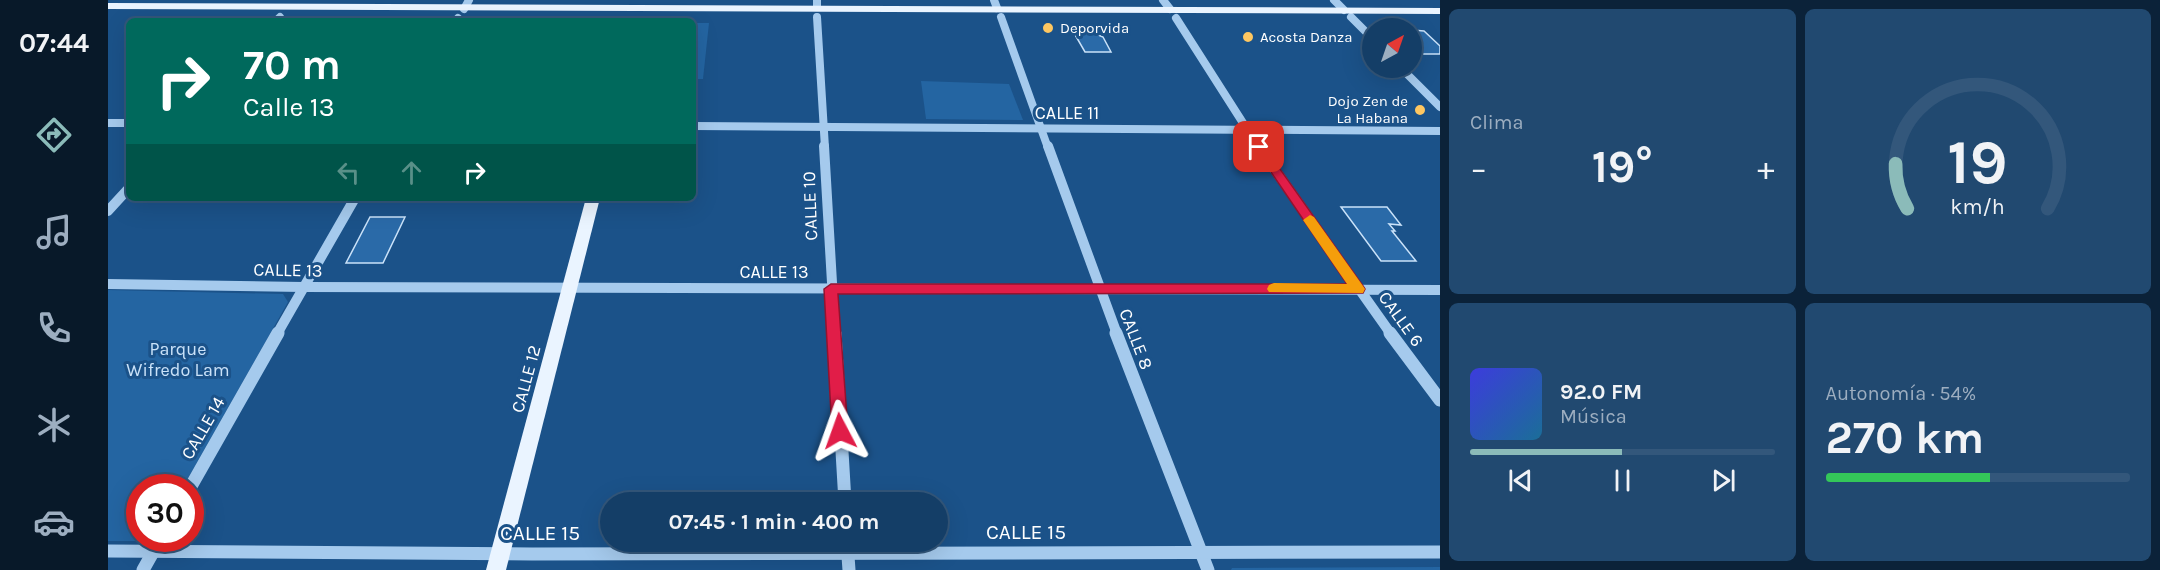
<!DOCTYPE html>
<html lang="es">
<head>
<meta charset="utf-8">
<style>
  :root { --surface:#143e67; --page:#214970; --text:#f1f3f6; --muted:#9daec0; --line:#33577b; --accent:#8bbbb9 }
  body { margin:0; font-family:Karla,sans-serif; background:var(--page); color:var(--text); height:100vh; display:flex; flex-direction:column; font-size:22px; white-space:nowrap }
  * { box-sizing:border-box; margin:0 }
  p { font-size:20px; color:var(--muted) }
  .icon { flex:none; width:33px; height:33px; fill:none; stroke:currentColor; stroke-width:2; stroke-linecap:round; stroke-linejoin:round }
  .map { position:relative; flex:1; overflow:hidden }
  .details { display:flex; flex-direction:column; gap:9px; padding:9px; background:#0b2239; width:720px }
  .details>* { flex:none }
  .top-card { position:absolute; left:18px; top:18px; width:570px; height:183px; border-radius:9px; box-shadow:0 6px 24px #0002,0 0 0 2px var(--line); background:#00695c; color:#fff; overflow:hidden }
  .needle { width:39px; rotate:40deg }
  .buttons { position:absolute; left:1254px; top:18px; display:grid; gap:12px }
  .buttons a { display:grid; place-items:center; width:60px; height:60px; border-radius:50%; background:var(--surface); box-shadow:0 6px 24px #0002,0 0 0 2px var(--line); font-size:30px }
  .speed { position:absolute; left:18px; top:474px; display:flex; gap:12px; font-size:30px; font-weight:700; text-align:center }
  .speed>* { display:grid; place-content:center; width:78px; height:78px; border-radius:50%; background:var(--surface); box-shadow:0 6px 24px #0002,0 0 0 2px var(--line); line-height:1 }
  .speed .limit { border:9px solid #d22; background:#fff; color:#111 }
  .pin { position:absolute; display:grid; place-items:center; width:51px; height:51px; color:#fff; margin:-26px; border-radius:12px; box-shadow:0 3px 9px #0006 }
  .me { position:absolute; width:66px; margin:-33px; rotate:356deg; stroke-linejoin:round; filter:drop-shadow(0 0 4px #0008) }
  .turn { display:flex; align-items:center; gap:21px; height:126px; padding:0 18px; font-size:27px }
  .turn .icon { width:78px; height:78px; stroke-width:2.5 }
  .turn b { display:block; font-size:42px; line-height:51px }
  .lanes { display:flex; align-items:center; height:57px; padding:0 18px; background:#0003; justify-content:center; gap:30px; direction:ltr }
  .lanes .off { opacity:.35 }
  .big { font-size:45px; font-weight:700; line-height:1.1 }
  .details .card { flex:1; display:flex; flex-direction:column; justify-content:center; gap:9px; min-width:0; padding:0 21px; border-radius:9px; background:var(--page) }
  .details .dial { align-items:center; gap:0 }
  .dial svg { height:156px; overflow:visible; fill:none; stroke:var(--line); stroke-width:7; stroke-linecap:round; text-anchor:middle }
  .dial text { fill:var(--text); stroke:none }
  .song { display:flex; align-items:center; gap:18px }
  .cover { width:72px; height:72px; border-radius:9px; background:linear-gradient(135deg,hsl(240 70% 55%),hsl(200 70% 35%)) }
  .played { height:6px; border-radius:3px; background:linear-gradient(90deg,var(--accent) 50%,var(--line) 50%) }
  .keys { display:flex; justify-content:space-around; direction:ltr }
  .heat { display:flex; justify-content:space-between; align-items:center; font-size:33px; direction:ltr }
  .charge { height:9px; border-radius:4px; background:linear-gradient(90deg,#34c759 54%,var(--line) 0) }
  .details .tiles { flex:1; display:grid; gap:9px; grid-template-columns:repeat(2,1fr) }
  .trip { position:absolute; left:492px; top:492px; width:348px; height:60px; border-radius:30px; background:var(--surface); box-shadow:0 6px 24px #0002,0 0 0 2px var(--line); font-weight:700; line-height:60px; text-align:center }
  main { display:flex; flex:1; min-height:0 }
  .tab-bar { display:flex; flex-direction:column; width:108px; justify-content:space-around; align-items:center; background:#081929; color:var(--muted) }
  .tab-bar .icon { width:42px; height:42px }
  .tab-bar .active { color:var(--accent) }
  .tab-bar b { font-size:27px; color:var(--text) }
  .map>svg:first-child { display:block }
  .green { fill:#2465a2 }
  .building { fill:#2a6aa8; stroke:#cae2f9; stroke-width:1.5 }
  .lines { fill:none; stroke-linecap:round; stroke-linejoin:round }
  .minor-far2 { stroke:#a5caed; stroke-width:8 }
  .minor-far1 { stroke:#a5caed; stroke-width:10 }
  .minor { stroke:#a5caed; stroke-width:13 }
  .major { fill:#eaf4ff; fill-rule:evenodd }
  .route { fill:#e11d48; stroke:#92132f; stroke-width:1.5 }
  .slow { fill:#f59e0b }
  .poi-dot { fill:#fec761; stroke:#1b5289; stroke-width:2 }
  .labels { text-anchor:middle; stroke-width:6; stroke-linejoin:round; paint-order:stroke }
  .far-poi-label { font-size:15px; fill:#fff; stroke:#1b5289; text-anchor:start }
  .street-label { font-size:18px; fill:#fff; stroke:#1b5289 }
  .park-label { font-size:18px; fill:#cae2f9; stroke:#1b5289 }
  .near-street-label { font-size:21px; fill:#fff; stroke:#1b5289 }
</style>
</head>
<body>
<main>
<nav class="tab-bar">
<b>07:44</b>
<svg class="icon active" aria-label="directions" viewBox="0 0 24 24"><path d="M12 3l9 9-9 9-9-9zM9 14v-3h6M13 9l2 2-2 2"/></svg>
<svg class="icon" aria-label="music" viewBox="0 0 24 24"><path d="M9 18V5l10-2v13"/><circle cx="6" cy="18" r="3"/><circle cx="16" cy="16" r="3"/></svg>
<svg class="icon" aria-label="phone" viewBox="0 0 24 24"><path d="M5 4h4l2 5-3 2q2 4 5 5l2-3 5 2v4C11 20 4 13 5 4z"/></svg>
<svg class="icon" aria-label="climate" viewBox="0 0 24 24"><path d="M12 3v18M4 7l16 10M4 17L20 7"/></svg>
<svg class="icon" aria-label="car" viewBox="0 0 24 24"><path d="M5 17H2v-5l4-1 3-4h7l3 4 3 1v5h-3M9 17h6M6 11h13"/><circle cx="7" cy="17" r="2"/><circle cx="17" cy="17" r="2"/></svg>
</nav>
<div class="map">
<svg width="1332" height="570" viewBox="0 0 1332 570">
  <rect width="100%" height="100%" fill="#1b5289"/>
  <g class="green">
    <path d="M585,23H601L595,79H585Z"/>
    <path d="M813,81L901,84L915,120L818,119Z"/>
    <path d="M0,290L175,294L180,302L75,487L32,488V538L36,539L34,541H0Z"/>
    <path d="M1332,567V570H1123L1124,568Z"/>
  </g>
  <g class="building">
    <path d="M1304,30L1316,31L1332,46V54H1304Z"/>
    <path d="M966,33L988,34L995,37L1003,52H977Z"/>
    <path d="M1233,207H1279L1293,225L1281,224L1287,231H1284L1308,261H1273Z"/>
    <path d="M262,217H297L275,263H238Z"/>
  </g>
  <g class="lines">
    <g class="minor-far2">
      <path d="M709,0V7"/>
      <path d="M886,0L889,8"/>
      <path d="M1055,0L1062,9"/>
      <path d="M1226,0L1236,10"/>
      <path d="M356,9L361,0"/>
      <path d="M709,17L717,148"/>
      <path d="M893,17L940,148"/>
      <path d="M1243,17L1264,38"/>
      <path d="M1068,18L1151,148"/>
      <path d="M168,21L172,17"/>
      <path d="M348,21L350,18"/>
      <path d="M1293,68L1332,107"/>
      <path d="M0,123H21"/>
      <path d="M585,126L1332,131"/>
    </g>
    <g class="minor-far1">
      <path d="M716,146L727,334"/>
      <path d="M940,146L1009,334"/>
      <path d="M1150,146L1283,334"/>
      <path d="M0,211L21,188"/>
      <path d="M0,284L195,287L1332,290"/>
      <path d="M169,334L247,198"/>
    </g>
    <g class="minor">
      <path d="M727,333L737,502"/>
      <path d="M1008,333L1100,570"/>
      <path d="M1282,333L1332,400"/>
      <path d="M82,488L170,333"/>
      <path d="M739,542L741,570"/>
      <path d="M0,551L424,554L1332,552"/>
      <path d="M35,570L53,538"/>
    </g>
    <g class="major">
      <path d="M0,3L1332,8V14L0,9Z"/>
      <path d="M478,198H492L398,570H378Z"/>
    </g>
  </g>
  <path class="route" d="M1151,144L1155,145L1255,286L1257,289L1255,293L730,294L740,431L738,436L732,438L726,436L724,431L716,289L723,284H1239L1146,147Z"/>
  <path class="slow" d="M1202,215L1206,217L1255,286L1257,289L1255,293L1161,292L1159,289L1161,285L1166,283L1239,284L1195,220Z"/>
  <g class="poi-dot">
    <circle cx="940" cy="28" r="6"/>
    <circle cx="1140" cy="37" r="6"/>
    <circle cx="1312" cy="110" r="6"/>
  </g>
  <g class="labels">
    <g class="far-poi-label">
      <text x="952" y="33">Deporvida</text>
      <text x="1152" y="42">Acosta Danza</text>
      <text x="1300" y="106" text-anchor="end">Dojo Zen de<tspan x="1300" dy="17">La Habana</tspan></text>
    </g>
    <g class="street-label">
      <text x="959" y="119">CALLE 11</text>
      <text transform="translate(702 206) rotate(-92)" y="6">CALLE 10</text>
      <text transform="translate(180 270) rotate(1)" y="6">CALLE 13</text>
      <text x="666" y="278">CALLE 13</text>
      <text transform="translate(1293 319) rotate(54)" y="6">CALLE 6</text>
      <text transform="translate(1028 339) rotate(69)" y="6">CALLE 8</text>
      <text transform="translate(418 379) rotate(-75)" y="6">CALLE 12</text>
      <text transform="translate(95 428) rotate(-60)" y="6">CALLE 14</text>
    </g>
    <g class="park-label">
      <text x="70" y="355">Parque<tspan x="70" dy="21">Wifredo Lam</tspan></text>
    </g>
    <g class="near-street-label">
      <text x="918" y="539">CALLE 15</text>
      <text x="432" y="540">CALLE 15</text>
    </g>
  </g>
</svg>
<div class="buttons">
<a><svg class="needle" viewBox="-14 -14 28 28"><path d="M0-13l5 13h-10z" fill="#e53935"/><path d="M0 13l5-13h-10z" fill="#9daec0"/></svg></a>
</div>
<div class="speed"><div class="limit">30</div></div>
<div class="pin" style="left:1151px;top:147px;background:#d93025"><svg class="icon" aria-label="arrive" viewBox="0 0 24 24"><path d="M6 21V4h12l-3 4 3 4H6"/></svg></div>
<svg class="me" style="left:732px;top:431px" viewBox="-20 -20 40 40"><path d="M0-17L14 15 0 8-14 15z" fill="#e11d48" stroke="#fff" stroke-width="4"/></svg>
<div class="trip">07:45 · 1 min · 400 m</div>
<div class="top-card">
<div class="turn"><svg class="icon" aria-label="right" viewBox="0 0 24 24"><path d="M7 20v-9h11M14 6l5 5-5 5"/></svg><div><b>70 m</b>Calle 13</div></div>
<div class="lanes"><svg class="icon off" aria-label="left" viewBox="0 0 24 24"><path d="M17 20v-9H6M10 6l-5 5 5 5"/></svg><svg class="icon off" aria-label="ahead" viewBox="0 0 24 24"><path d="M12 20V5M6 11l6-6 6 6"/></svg><svg class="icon" aria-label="right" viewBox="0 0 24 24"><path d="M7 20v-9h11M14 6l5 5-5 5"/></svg></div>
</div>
</div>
<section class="details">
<div class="tiles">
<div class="card"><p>Clima</p>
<div class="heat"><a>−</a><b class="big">19°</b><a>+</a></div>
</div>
<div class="card dial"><svg viewBox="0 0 100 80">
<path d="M14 69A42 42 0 1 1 86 69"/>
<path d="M14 69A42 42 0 0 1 8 46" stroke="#8bbbb9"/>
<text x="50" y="56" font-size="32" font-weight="700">19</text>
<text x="50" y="72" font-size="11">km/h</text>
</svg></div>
<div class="card">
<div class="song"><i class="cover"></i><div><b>92.0 FM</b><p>Música</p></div></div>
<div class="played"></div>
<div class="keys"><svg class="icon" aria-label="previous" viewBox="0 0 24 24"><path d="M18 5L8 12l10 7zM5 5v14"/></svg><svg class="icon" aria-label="pause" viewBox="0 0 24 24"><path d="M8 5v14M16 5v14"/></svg><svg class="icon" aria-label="next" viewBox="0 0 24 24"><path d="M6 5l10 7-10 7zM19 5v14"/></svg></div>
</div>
<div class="card"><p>Autonomía · 54%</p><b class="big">270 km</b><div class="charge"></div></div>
</div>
</section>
</main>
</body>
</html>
